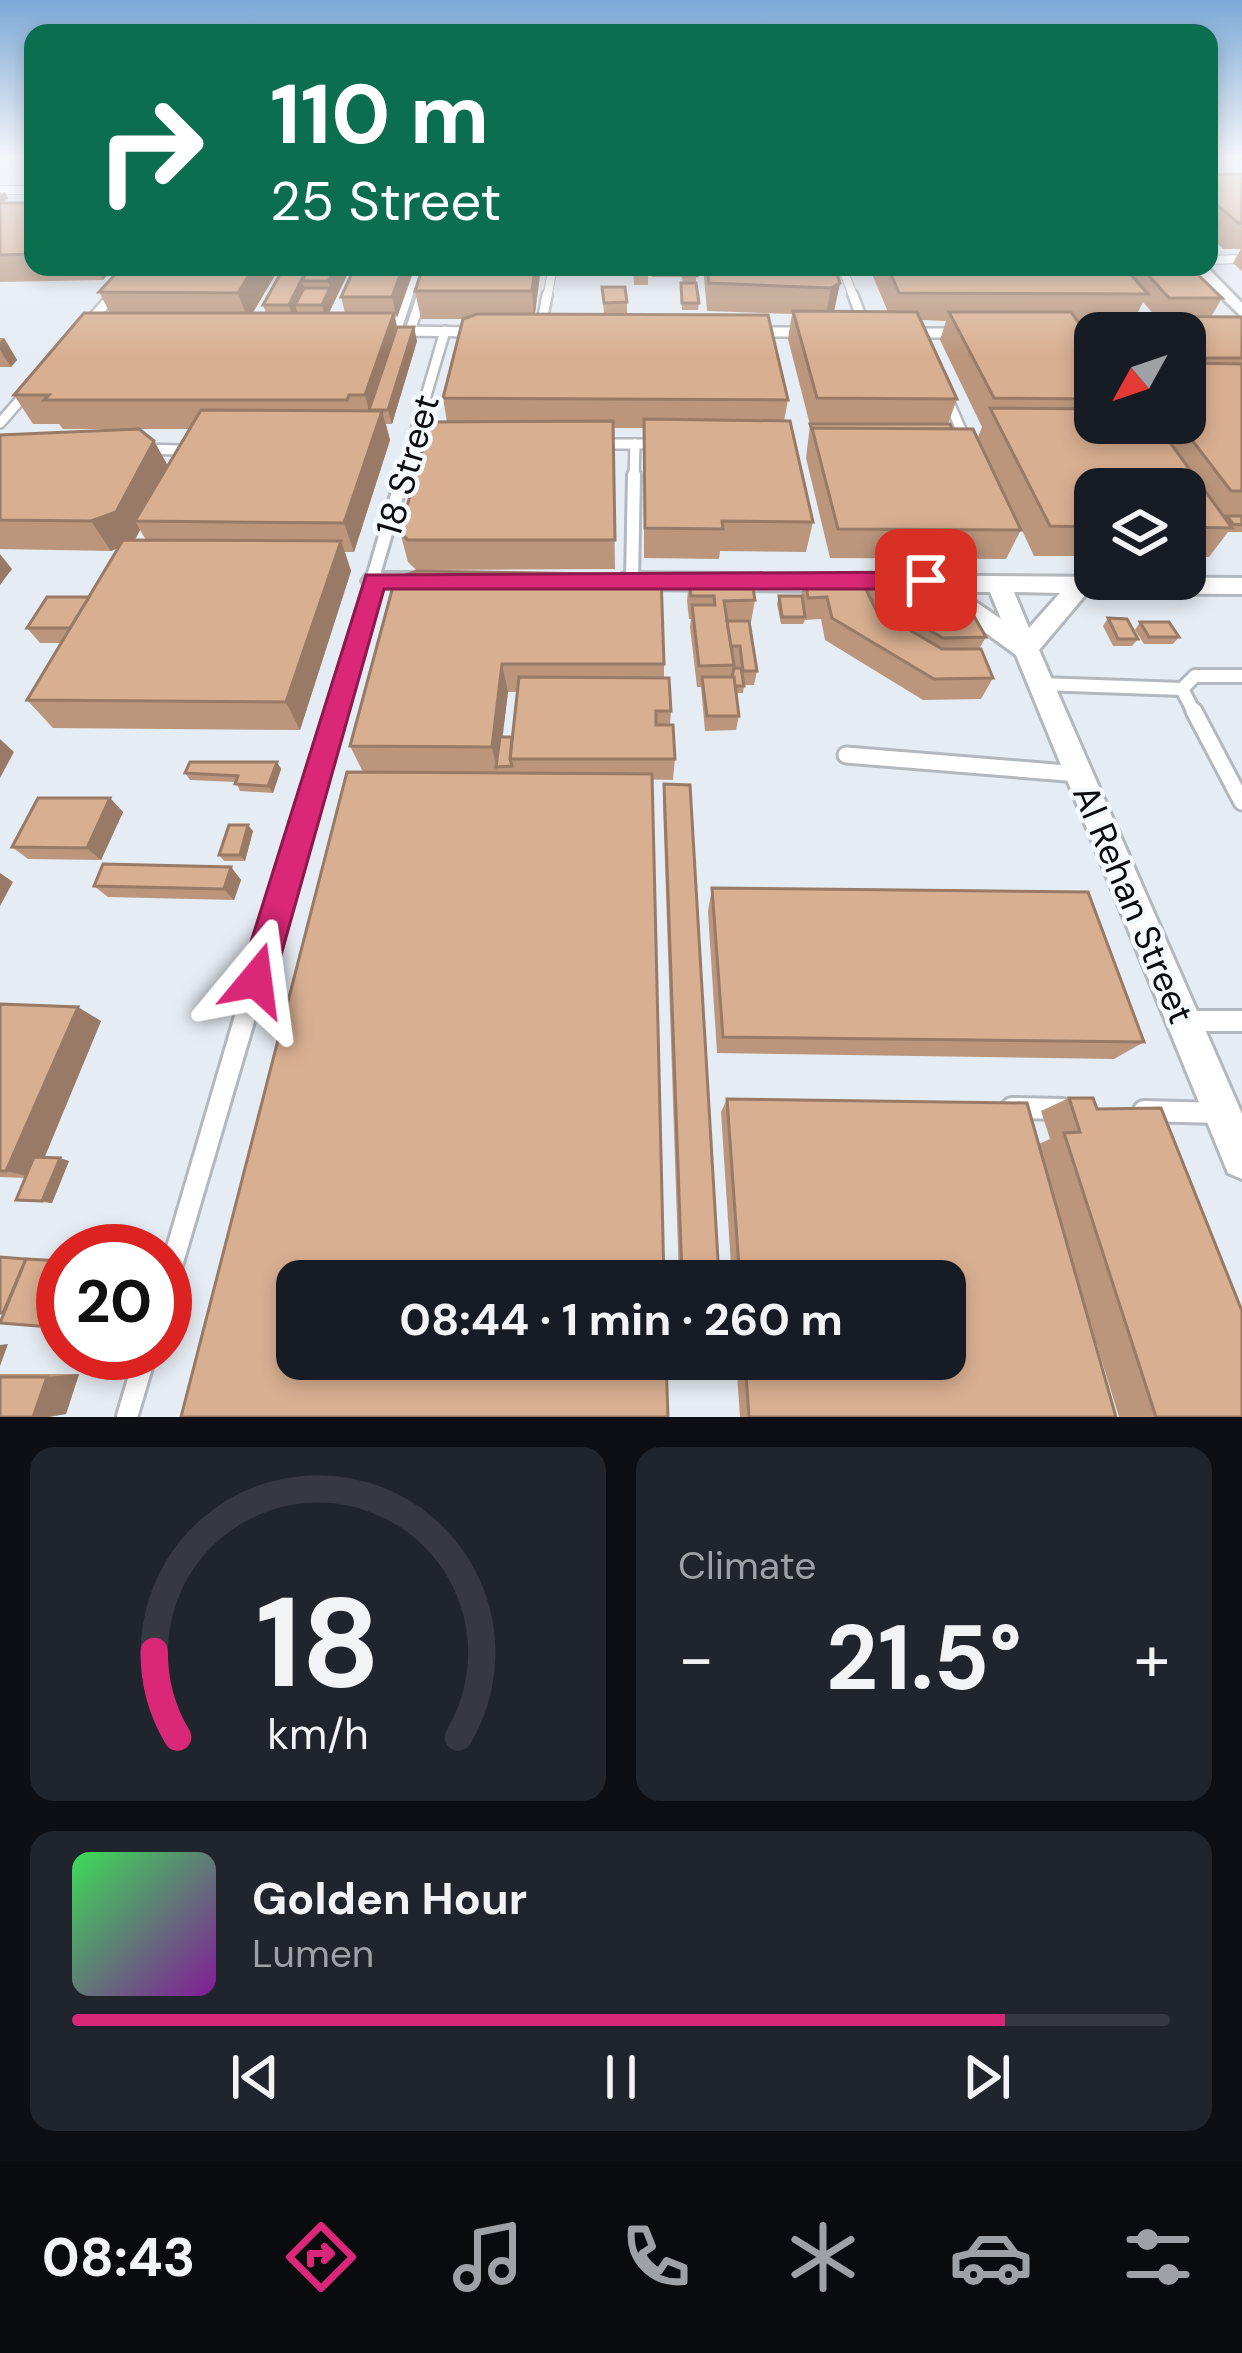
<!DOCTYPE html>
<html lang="en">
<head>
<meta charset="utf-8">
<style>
  :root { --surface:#171b24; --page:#20242c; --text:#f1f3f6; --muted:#9ea1a6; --line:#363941; --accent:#db2777 }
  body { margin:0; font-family:"DM Sans",sans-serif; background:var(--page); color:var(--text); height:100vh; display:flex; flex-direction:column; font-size:45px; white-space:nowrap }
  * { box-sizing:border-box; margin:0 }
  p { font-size:39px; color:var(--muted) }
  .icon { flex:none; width:66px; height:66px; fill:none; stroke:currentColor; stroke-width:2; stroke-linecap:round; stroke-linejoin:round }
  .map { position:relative; height:1417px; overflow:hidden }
  .sheet { display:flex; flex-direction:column; gap:30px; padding:30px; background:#0d0f14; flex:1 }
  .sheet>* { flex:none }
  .top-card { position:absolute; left:24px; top:24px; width:1194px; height:252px; border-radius:24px; box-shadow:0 6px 18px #0003; background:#0b6e4f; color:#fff; overflow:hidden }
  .needle { width:78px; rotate:230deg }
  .buttons { position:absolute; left:1074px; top:312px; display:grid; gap:24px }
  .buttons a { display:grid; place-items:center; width:132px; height:132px; border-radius:24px; background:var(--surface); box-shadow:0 6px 18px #0003; font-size:60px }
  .speed { position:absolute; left:36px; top:1224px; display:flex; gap:24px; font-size:60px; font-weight:700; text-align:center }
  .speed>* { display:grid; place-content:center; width:156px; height:156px; border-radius:50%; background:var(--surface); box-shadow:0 6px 18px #0003; line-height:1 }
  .speed .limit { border:18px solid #d22; background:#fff; color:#111 }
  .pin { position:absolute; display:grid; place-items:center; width:102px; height:102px; color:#fff; margin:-51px; border-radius:24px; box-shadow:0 6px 18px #0006 }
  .me { position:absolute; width:132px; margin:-66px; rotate:16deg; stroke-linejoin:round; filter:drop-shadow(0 0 9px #0008) }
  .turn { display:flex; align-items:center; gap:42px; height:252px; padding:0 48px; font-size:54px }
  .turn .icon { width:156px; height:156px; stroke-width:2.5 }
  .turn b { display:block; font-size:84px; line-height:102px }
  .big { font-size:90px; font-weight:700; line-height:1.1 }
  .sheet .widget { flex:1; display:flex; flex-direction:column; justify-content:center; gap:18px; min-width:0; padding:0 42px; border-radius:24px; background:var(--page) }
  .sheet .dial { align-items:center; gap:0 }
  .dial svg { height:312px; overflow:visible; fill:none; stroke:var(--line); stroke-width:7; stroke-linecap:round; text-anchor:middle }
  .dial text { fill:var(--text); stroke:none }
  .song { display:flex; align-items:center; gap:36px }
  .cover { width:144px; height:144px; border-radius:18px; background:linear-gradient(135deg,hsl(130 70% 55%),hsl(290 70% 35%)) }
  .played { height:12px; border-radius:6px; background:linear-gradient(90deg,var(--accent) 85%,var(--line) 85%) }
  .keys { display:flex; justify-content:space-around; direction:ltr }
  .heat { display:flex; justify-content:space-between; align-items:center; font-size:66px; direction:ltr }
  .sheet .tiles { flex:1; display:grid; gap:30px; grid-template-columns:1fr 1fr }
  .widget:last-child { grid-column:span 2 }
  .trip { position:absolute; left:276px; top:1260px; width:690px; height:120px; border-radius:24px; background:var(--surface); box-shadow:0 6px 18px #0003; font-weight:700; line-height:120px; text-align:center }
  .dock { display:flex; height:192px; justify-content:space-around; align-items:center; background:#090b0e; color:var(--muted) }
  .dock .icon { width:84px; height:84px }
  .dock .selected { color:var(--accent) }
  .dock b { font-size:54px; color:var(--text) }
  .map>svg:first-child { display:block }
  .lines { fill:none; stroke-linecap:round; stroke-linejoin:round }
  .service-far4-casing { stroke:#b2b8be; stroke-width:10 }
  .service-far3-casing { stroke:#b2b8be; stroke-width:14 }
  .service-far2-casing { stroke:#b2b8be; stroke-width:18 }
  .service-far1-casing { stroke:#b2b8be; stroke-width:21 }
  .service-casing { stroke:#b2b8be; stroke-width:26 }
  .minor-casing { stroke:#b2b8be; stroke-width:6 }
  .service-far4 { stroke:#fff; stroke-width:8 }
  .service-far3 { stroke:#fff; stroke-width:9 }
  .service-far2 { stroke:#fff; stroke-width:12 }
  .service-far1 { stroke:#fff; stroke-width:15 }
  .service { stroke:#fff; stroke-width:20 }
  .minor { fill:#fff; fill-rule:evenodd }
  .wall { fill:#bb967d; fill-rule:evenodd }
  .shaded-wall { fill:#987a66 }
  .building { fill:#d9af91; stroke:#987a66; stroke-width:3 }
  .route { fill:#db2777; stroke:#8e194d; stroke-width:3 }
  .labels { text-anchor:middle; stroke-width:9; stroke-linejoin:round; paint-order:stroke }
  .street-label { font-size:36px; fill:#0a0c0e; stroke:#f4f9ff }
</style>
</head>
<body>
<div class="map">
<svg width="1242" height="1417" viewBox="0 0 1242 1417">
  <rect width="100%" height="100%" fill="#e6ecf3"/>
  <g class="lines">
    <g class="service-far4-casing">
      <g id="service-far4">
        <path d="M0,190H33"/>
        <path d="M1209,260L1242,259"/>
        <path d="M842,267L854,298"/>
        <path d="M110,298L136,267"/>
        <path d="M407,298L418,267"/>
        <path d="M421,298L432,267"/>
        <path d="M547,298L553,267"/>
      </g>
    </g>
    <g class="service-far3-casing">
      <g id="service-far3">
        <path d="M853,295L865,327"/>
        <path d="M87,325L113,295"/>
        <path d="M541,327L547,295"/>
        <path d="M396,331L408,295"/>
        <path d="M398,331L478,332"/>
        <path d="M410,331L422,295"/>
        <path d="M758,332H808"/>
        <path d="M908,333H958"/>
        <path d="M947,398L966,441"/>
        <path d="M0,423L28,391"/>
        <path d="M599,444H660"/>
        <path d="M143,449L179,450"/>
        <path d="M402,478L445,331"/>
        <path d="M634,478L635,444"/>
      </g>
    </g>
    <g class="service-far2-casing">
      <g id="service-far2">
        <path d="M632,581L634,475"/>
        <path d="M1041,684L1182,689"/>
        <path d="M333,714L403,475"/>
        <path d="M1195,714L1182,689L1195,676H1242"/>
      </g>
    </g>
    <g class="service-far1-casing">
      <g id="service-far1">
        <path d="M1194,711L1242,802"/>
        <path d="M846,755L1079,774"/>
        <path d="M244,1020L334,711"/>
      </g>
    </g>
    <g class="service-casing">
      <g id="service">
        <path d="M1187,1021H1242"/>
        <path d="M1012,1108L1062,1109"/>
        <path d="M1144,1111L1218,1113"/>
        <path d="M165,1289L245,1017"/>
        <path d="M127,1417L146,1353"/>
      </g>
    </g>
    <g class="minor-casing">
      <g id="minor">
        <path d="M1190,267H1207L1242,303V317Z"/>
        <path d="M374,573H430L442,581L430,589L366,587L362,581L366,575Z"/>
        <path d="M624,573L1242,578V594L1087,593L1039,650L1242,1114V1179L1228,1173L1016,655L930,592L624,589L612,581ZM961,592H990L1001,619ZM1014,592L1060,593L1029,628Z"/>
      </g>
    </g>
    <use href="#service-far4" class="service-far4"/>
    <use href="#service-far3" class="service-far3"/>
    <use href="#service-far2" class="service-far2"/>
    <use href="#service-far1" class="service-far1"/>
    <use href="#service" class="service"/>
    <use href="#minor" class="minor"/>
  </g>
  <g class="wall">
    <path d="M33,161V181H31L24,168Z"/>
    <path d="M1242,174V271L1233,263L1241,249H1223L1209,236V175Z"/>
    <path d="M0,192L8,198L2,203H33V267H115L103,280L0,282Z"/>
    <path d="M122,267H280L253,313H266L263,305L284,267H351L329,313H345L341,297L355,267H415L395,318L397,327L417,341L392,424H386L390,440L354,552H345L351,571L300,730L53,728L27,700L62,643H40L27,628L89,597L119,547L111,551L0,549V435L124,429H63L59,424H33L14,395L110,313L99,292ZM139,429H190L168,466L154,441ZM140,530L146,540H135Z"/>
    <path d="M541,267L535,315H604L602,287L627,302V315L788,400L784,421L813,522L806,552L720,551L719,559L644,558V428H613L615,569L416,570L408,562L400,532L447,422L443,398L465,319H421L415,291Z"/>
    <path d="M633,267H648V285H634Z"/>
    <path d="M651,267H696V283H683L682,277H652Z"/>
    <path d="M703,267H835L840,283L834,311L888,312L869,267H1190L1222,298L1211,317H1242V532H1228L1209,557H1185V489H1095V556H1034L978,437L982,427L940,340L946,321L921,320L957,399L948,424L1021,530L1006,559L830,558L806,458L810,425L788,339L792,314L707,311ZM1143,302L1155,316H1136ZM1077,321H1096L1089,337ZM1095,333H1185V423H1095Z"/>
    <path d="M681,283L699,303L698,310H682Z"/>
    <path d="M0,338H4L17,360L11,367H0Z"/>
    <path d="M872,574L986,637L979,649L993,678L981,699L923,700L825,640L821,619L805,620L803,624H781L777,604L779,596H801L805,579L867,590Z"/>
    <path d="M395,579L664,664V678L671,711L670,725L675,759L673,780L363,772L350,746ZM508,692H517L512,737H502Z"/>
    <path d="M689,579L755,600L751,622H749L757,671L754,685H744L743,693H736L739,716L736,730L705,731L701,687H697L690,627L691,619H689L687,601Z"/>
    <path d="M1108,618L1138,639L1132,646H1113L1103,626Z"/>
    <path d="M1140,622L1179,637L1173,644H1144L1135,630Z"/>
    <path d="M277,762L281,769L273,793L240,791L236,782L190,780L185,773Z"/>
    <path d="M664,784L719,1277L714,1279H679L663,804Z"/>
    <path d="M110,798L123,812L101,860L28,859L12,847Z"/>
    <path d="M253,831L245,861H224L219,855Z"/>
    <path d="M231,867L241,880L234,900L108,897L94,886Z"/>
    <path d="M712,888L1144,1042L1114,1059L717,1053L708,911Z"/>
    <path d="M0,1004L101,1021L44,1158L69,1161L52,1203L16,1200L25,1178L0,1177Z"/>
    <path d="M1069,1098L1097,1109L1242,1417H1119L1072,1263L1116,1417H740L736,1359H945V1281H732L721,1112L727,1099L1039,1144L1050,1139L1041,1111Z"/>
    <path d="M0,1374H79L66,1414L0,1417Z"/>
  </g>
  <g class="shaded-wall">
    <path d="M5,192L8,198L0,205V195Z"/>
    <path d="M97,267H115L103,280Z"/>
    <path d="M254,267H280L248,320L238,293Z"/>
    <path d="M336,267H351L334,302L328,281Z"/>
    <path d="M403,267H415L397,318L392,297Z"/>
    <path d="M535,267H541L534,319L532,291Z"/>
    <path d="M302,281L306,294L295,305L297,312L293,319L289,305Z"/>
    <path d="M840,283L834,311L826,315L831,288Z"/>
    <path d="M330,288L334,302L326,319L322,305Z"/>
    <path d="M394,313L400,341L369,410L365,395Z"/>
    <path d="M414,327L417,341L392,424L388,410Z"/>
    <path d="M4,338L17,360L11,367L0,350V342Z"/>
    <path d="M382,411L390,440L354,552L344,523Z"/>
    <path d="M154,441L170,470L135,521L140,530L134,541L111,551L91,521Z"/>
    <path d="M341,541L351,571L300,730L286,702Z"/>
    <path d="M0,554L12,569L0,585Z"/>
    <path d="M502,664L508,692L499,767H496L498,774L492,747Z"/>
    <path d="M0,739L14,752L0,778Z"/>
    <path d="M277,762L281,769L273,793L268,786Z"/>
    <path d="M110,798L123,812L101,860L87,848Z"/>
    <path d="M248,825L253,831L245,861L240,855Z"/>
    <path d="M231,867L241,880L234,900L224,889Z"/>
    <path d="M0,873L13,882L0,906Z"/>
    <path d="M78,1007L101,1021L36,1178L6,1171Z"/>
    <path d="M60,1158L69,1161L52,1203L42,1201Z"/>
    <path d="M63,1294V1327H50Z"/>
    <path d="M8,1344L0,1366V1345Z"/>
    <path d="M79,1374L66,1414L49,1417H27L47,1377Z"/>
  </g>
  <g class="building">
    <path d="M1242,174V223H1238L1209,198V175Z"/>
    <path d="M0,203H33V254L0,255Z"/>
    <path d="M122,267H254L238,293L99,292Z"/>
    <path d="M284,267H308L289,305H263Z"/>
    <path d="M310,267H336L328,281H302Z"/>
    <path d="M355,267H403L392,297H341Z"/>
    <path d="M423,267H535L532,291H415Z"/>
    <rect x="634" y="267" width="14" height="4"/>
    <path d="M683,267H696L697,276H683Z"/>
    <path d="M707,267H835L840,283L831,288L709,283Z"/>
    <path d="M888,267H1124L1148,294L899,293Z"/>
    <path d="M1141,267H1190L1222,298H1169Z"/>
    <path d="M681,283H696L699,303H682Z"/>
    <path d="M602,287H625L627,302L604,303Z"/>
    <path d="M304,288H330L322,305H295Z"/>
    <path d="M793,311L917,312L957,399L817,398Z"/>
    <path d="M949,312H1071L1095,346V399L994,398Z"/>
    <path d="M84,313H394L365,395H349L347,400H44L49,395H14Z"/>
    <path d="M477,314L768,315L788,400L443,398L463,319Z"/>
    <path d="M1099,316L1242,317V358H1185V333H1112Z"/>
    <path d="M397,327H414L388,410H369Z"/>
    <path d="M1185,363L1242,364V491H1231L1179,423H1185Z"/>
    <path d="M990,408L1095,409V423H1156L1232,528L1185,527V489H1095V527L1050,526Z"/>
    <path d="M201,410L382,411L344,523L135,521Z"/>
    <path d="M644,419L790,421L813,522L722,521L723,529L645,528Z"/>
    <path d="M613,421L615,540H408L400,532L430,422Z"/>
    <path d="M810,424H950L952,429L812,430Z"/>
    <path d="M812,428L973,429L1021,530L838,529Z"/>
    <path d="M139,429L154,441L116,512L91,521L0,520V435Z"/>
    <path d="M1227,516H1242V525L1233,524Z"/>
    <path d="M123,540L341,541L286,702L27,700Z"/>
    <path d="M417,571L661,575L664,664H502L492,747L350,746L395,579Z"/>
    <path d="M916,571L952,578L986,637L943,638L881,601L872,574Z"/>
    <path d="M751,577L755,600L724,601L734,665L699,666L692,605H715L714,596H691L689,579Z"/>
    <path d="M805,579L862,581L876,610L942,649H981L993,678L934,679L832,618L827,597L808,598Z"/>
    <path d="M779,596H802L805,617H782Z"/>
    <path d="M47,597H89L70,628H27Z"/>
    <path d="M1108,618L1127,619L1138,639H1118Z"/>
    <path d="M727,621H749L757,671H743L740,646H731Z"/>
    <path d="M1140,622H1169L1179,637H1149Z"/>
    <path d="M734,668H741L744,686H735L732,677Z"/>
    <path d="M519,677L669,678L671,711H656V725H673L675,759H510Z"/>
    <path d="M702,677H734L739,716H707Z"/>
    <path d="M500,737H512L510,759L512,766L496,767Z"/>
    <path d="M190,762H277L268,786L235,784L238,776L185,773Z"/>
    <path d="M347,772L652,774L664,1281H297V1359H666L668,1417H181Z"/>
    <path d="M664,784L690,785L719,1277L682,1276Z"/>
    <path d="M38,798H110L87,848L12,847Z"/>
    <path d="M229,825H248L240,855H219Z"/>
    <path d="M103,864L231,867L224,889L94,886Z"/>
    <path d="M712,888L1088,892L1144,1042L723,1037Z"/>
    <path d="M0,1004L78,1007L6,1171H0Z"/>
    <path d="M1069,1098H1093L1097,1109L1161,1108L1242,1311V1417H1156L1064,1133L1080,1132Z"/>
    <path d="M727,1099L1027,1103L1116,1417H749L745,1359H945V1281H740Z"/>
    <path d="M34,1157L60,1158L42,1201L16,1200Z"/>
    <path d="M0,1257L26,1259L3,1313H0Z"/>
    <path d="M26,1259L63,1261V1294L50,1327L0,1323Z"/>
    <path d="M0,1377H47L33,1417H0Z"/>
  </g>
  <linearGradient id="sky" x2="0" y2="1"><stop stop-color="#7ba8d6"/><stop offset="0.44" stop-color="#f4f6fa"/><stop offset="1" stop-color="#f4f6fa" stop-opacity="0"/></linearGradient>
  <rect width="1242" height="356" fill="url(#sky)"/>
  <path class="route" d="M926,572L938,580L926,589H384L274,980L269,992L256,997L244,992L239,980L366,575Z"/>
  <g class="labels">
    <g class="street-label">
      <text transform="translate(407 465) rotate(-74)" y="13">18 Street</text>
      <text transform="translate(1134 904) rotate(67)" y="13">Al Rehan Street</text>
    </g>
  </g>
</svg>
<div class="buttons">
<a><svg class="needle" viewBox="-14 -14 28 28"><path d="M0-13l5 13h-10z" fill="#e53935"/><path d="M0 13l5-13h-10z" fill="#9ea1a6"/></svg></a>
<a><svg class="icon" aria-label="layers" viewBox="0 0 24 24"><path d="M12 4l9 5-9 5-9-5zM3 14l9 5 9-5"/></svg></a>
</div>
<div class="speed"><div class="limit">20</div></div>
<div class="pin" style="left:926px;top:580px;background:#d93025"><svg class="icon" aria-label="arrive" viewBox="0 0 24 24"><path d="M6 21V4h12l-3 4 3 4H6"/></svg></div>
<svg class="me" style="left:256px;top:980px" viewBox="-20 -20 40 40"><path d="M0-17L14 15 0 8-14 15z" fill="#db2777" stroke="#fff" stroke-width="4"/></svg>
<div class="trip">08:44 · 1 min · 260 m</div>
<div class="top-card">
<div class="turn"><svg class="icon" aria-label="right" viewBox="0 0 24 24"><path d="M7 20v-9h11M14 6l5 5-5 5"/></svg><div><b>110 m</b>25 Street</div></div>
</div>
</div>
<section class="sheet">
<div class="tiles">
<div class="widget dial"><svg viewBox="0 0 100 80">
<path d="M14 69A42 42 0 1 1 86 69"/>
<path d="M14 69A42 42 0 0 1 8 47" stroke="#db2777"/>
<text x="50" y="56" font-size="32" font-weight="700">18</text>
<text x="50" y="72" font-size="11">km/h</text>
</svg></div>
<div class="widget"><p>Climate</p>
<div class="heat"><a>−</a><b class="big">21.5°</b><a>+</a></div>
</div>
<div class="widget">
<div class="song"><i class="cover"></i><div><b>Golden Hour</b><p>Lumen</p></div></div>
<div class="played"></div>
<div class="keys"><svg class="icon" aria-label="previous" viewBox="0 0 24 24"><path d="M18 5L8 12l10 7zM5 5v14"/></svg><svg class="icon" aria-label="pause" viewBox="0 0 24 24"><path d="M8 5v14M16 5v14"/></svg><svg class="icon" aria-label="next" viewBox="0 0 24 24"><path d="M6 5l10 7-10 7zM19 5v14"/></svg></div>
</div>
</div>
</section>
<nav class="dock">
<b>08:43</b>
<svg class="icon selected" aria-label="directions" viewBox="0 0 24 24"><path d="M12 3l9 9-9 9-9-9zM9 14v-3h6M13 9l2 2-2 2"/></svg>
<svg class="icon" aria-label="music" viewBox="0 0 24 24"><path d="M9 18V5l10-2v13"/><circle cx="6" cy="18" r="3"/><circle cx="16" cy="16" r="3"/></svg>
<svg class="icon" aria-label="phone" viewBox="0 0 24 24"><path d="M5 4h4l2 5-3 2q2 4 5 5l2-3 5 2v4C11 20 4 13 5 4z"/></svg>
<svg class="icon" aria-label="climate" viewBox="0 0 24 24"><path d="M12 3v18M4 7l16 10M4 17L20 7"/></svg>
<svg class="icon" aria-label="car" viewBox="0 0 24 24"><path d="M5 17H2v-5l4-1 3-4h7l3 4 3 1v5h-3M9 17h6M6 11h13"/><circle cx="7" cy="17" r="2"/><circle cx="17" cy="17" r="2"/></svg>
<svg class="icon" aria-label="filters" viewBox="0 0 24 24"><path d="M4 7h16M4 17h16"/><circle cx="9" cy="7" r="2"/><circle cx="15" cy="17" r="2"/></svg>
</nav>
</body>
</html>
